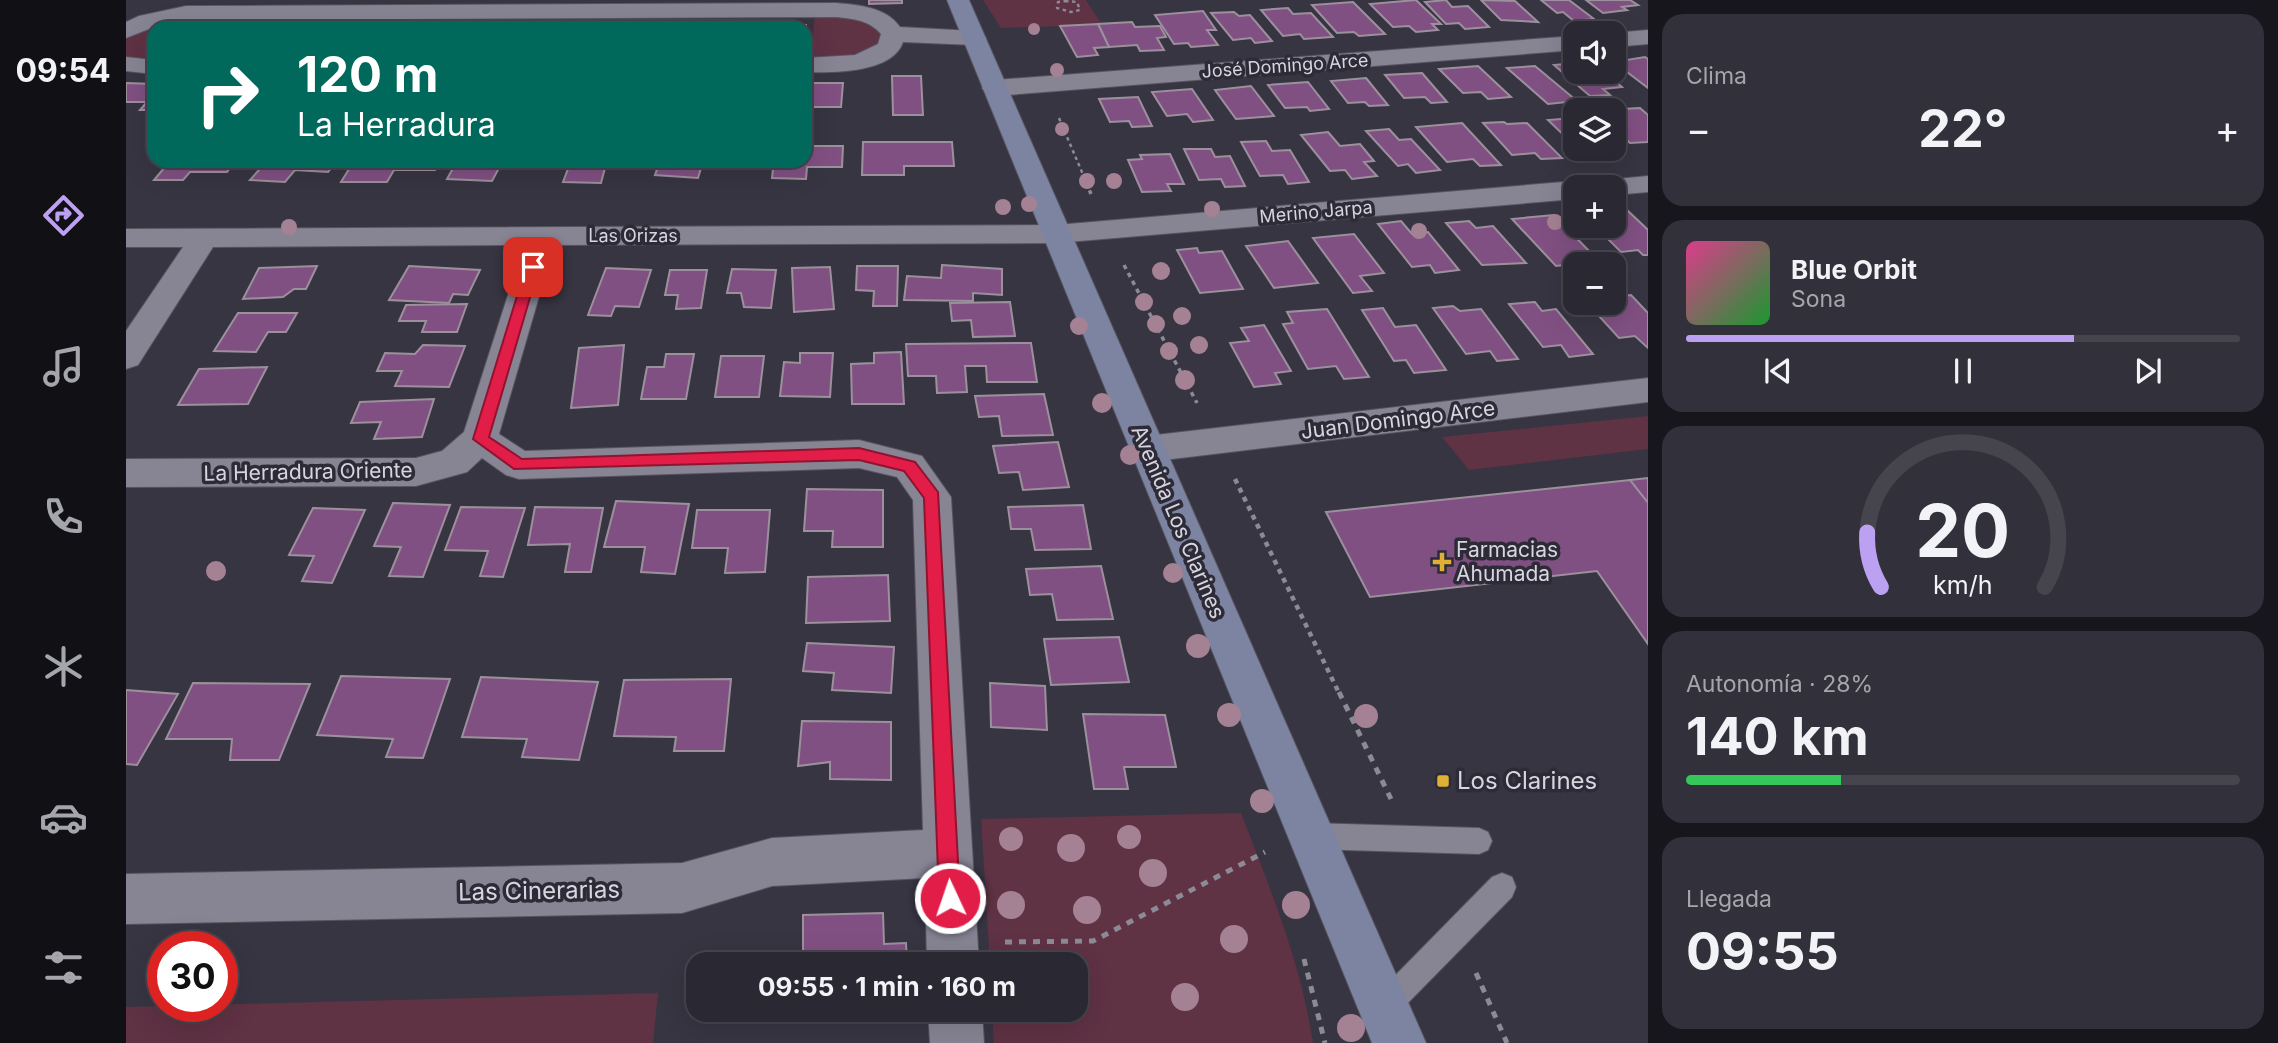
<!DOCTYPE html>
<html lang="es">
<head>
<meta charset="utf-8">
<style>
  :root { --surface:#2a2832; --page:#32303a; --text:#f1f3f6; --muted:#a5a6ac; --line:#46444d; --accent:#bca0f2 }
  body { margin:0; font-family:Inter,sans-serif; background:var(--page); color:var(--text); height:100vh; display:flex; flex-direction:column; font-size:26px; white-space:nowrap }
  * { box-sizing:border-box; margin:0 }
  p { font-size:23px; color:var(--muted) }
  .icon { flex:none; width:38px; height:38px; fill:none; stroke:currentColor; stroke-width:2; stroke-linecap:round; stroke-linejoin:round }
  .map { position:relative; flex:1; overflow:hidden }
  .panel { display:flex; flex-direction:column; gap:14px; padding:14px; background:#17161c; width:630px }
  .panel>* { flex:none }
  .hud { position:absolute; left:21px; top:21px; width:665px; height:147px; border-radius:21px; box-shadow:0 7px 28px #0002,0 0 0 2px var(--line); background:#00695c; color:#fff; overflow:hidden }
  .fabs { position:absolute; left:1437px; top:21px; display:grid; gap:14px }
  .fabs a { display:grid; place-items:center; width:63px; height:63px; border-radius:14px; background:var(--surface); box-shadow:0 7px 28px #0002,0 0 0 2px var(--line); font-size:35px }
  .speed { position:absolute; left:21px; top:931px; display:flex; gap:14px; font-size:35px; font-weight:700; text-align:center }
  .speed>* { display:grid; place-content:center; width:91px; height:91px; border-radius:50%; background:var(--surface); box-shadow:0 7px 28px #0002,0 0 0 2px var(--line); line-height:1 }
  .speed .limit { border:10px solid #d22; background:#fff; color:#111 }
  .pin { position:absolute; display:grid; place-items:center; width:60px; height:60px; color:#fff; margin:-30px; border-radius:14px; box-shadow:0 4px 10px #0006 }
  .me { position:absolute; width:77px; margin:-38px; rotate:357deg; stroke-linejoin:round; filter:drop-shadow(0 0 5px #0008) }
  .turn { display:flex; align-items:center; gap:24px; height:147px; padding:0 35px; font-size:32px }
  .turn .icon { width:91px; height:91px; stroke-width:2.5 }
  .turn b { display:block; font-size:49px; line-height:60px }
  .big { font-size:52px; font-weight:700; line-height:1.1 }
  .panel .widget { flex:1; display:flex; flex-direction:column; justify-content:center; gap:10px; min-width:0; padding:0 24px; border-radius:21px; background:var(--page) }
  .panel .dial { align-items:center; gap:0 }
  .dial svg { height:182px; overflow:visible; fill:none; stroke:var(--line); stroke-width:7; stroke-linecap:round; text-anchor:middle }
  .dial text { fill:var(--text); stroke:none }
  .song { display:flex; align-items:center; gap:21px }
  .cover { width:84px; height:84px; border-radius:10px; background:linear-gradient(135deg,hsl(330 70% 55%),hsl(130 70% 35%)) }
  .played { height:7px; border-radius:4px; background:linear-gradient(90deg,var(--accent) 70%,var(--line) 70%) }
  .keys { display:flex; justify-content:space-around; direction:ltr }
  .heat { display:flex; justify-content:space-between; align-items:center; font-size:38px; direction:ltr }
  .charge { height:10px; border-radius:5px; background:linear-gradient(90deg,#34c759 28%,var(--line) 0) }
  .trip { position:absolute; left:560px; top:952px; width:402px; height:70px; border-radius:21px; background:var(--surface); box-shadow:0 7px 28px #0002,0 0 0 2px var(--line); font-weight:700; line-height:70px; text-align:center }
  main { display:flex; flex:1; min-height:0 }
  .dock { display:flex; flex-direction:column; width:126px; justify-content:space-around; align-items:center; background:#111014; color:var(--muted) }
  .dock .icon { width:49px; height:49px }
  .dock .on { color:var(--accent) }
  .dock b { font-size:32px; color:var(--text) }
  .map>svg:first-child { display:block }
  .green { fill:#5f3244 }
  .building { fill:#805082; stroke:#9c909d; stroke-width:2 }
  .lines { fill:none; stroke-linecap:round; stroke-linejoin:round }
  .service-casing { stroke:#56545f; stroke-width:2 }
  .minor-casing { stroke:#56545f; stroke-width:2 }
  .secondary-casing { stroke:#56545f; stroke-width:2 }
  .path-far3 { stroke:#8c8a95; stroke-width:2.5; stroke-dasharray:3.5 3.5; stroke-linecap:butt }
  .path-far2 { stroke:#8c8a95; stroke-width:3.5; stroke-dasharray:4.5 4.5; stroke-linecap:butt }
  .path-far1 { stroke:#8c8a95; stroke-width:4.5; stroke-dasharray:5 5; stroke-linecap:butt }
  .path { stroke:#8c8a95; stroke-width:5; stroke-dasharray:7 7; stroke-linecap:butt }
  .service { fill:#878494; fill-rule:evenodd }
  .minor { fill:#878494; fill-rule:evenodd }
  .secondary { fill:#7d84a2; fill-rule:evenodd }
  .tree { fill:#a58194 }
  .route { fill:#e11d48; stroke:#92132f; stroke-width:2 }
  .poi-dot { fill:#dfb034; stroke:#2e2b38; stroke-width:2.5 }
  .labels { text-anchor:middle; stroke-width:7; stroke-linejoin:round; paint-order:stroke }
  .far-street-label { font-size:18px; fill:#d7d6de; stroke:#2e2b38 }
  .street-label { font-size:21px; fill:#d7d6de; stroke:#2e2b38 }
  .poi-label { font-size:21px; fill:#d7d6de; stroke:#2e2b38; text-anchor:start }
  .near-poi-label { font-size:24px; fill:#d7d6de; stroke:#2e2b38; text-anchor:start }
  .near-street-label { font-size:24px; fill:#d7d6de; stroke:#2e2b38 }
</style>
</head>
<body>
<main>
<nav class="dock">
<b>09:54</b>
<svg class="icon on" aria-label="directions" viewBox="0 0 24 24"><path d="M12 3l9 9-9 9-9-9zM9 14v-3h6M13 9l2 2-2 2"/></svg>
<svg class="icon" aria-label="music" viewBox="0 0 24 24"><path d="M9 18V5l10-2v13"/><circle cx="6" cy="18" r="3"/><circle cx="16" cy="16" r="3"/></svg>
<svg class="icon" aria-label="phone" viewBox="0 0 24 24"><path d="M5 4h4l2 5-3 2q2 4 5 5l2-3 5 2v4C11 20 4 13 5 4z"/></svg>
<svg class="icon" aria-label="climate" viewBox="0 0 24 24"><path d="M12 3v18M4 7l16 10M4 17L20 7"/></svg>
<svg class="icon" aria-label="car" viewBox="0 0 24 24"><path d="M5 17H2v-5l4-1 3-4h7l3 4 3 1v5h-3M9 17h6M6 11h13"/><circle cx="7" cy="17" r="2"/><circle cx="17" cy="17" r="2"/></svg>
<svg class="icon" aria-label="filters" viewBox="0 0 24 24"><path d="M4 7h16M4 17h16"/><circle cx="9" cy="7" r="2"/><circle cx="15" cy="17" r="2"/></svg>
</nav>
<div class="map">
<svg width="1522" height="1043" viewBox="0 0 1522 1043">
  <rect width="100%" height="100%" fill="#383543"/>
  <g class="green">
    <path d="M857,0H960L976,25L875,28Z"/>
    <path d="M689,12L729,14L761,35L747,54L685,62Z"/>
    <path d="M80,17L70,28H28V63L0,57V37L28,24Z"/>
    <path d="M1522,416V449L1343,470L1316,437Z"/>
    <path d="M1115,813C1144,888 1175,963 1187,1043H868L866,1010H950V964H864L855,819Z"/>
    <path d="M532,993L527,1043H0V1007Z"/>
  </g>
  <g class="building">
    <path d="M743,0H776V3L743,4Z"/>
    <path d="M1290,0L1315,24H1306L1312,30L1290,32L1283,26L1267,27L1244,4Z"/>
    <path d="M1320,0L1326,7L1342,6L1363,27L1339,29L1333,23L1320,24L1299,2Z"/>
    <path d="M1355,0L1389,1L1412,22L1375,20Z"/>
    <path d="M1415,0H1443L1468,19L1448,21L1437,12L1431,13Z"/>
    <path d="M1460,0H1504L1512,5L1496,7L1501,10L1477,13Z"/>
    <path d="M1227,2L1259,34L1233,36L1228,32L1211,33L1186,5Z"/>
    <path d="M1162,8L1167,14L1185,13L1207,37L1178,39L1174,34L1157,36L1135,10Z"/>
    <path d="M1077,11L1090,30H1081L1092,45L1065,47L1062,43L1048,44L1029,15Z"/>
    <path d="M1108,12L1113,16L1124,15L1146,41L1129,43L1125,38L1107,40L1085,13Z"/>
    <path d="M460,20H480L478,28H456Z"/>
    <path d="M613,20H630L629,26L680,25V49L679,28H612Z"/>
    <path d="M1006,22L1009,27L1034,26L1040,37L1031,38L1038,50L1014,51L1011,45L983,47L972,24Z"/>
    <path d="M972,24L983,47L968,48L972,55L951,57L934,26Z"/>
    <path d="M1519,57L1522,59V88L1488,62Z"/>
    <path d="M1449,63V72H1478L1496,87L1477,89L1484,95L1464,96L1428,65Z"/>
    <path d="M1352,66L1385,97L1362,99L1355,92L1337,93L1313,69Z"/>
    <path d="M1409,66L1451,101L1422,104L1381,68Z"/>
    <path d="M1296,73L1321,102L1305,103L1299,97L1278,98L1259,75Z"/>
    <path d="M766,76H795L797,115H767Z"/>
    <path d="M1240,78L1262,105L1243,106L1239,102L1222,103L1205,81Z"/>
    <path d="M1182,82L1203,109L1184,111L1181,107L1159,108L1142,85Z"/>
    <path d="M0,83L28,84V110H14L21,102H0Z"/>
    <path d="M679,83H717L715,107H679Z"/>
    <path d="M1125,86L1148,116L1110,119L1089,90Z"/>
    <path d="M1066,89L1087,120L1067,122L1061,114L1041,116L1026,92Z"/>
    <path d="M1012,97L1026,126L1006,127L1003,121L984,122L973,99Z"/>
    <path d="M1514,108L1522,115V142L1504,143L1488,128V110H1476Z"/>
    <path d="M1448,118L1449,119V146L1422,120Z"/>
    <path d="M1378,122L1381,124L1401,123L1436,158L1415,159L1409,153L1386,155L1357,123Z"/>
    <path d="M1336,123L1375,165L1354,166L1347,159L1321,162L1290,127Z"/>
    <path d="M1263,129L1273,140L1285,139L1314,170L1290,173L1282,164L1272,166L1240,131Z"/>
    <path d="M1202,132L1214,146L1234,144L1248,161L1238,162L1251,176L1226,179L1219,170L1204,171L1175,135Z"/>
    <path d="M1140,141L1146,151L1164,150L1183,182L1162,184L1157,175L1134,176L1115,142Z"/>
    <path d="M737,142H826L828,166H778V175H736Z"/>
    <path d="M1488,144L1498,153L1474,155L1468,149H1488Z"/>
    <path d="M679,146H717L716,167H681L680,179L646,178L648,161H679Z"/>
    <path d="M1058,149H1085L1089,157L1104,156L1119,186L1099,187L1095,179L1073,180Z"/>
    <path d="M1044,154L1058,184H1041L1045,191L1016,192L1002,160L1016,159L1014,155Z"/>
    <path d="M44,161H109L101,172H64L57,180H28Z"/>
    <path d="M141,161H211L202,172L169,170L159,182L124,180Z"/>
    <path d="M228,161H313L309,170H268L261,182H215Z"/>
    <path d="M331,161H410L406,169L373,168L366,181L321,179Z"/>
    <path d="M445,161H515L513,168H479L475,183L437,182Z"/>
    <path d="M534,161H620L618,167L576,165L572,178L529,175Z"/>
    <path d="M1500,209L1522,230V255H1517L1512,250L1495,252L1469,226H1488V210Z"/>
    <path d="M1428,215L1467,255L1449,257L1455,263L1430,266L1386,219Z"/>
    <path d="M1275,221L1286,234L1302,232L1333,270L1309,273L1304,265L1286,267L1252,224Z"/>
    <path d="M1343,221L1350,228L1367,226L1400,263L1356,265L1320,223Z"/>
    <path d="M1228,234L1258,273L1234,276L1246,291L1227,293L1187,238Z"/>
    <path d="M1162,241L1192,283L1148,288L1120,246Z"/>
    <path d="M1071,248L1073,253L1096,251L1117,289L1074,293L1051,250Z"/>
    <path d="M816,265L876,269V295L847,293V301L778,300L781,276L815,278Z"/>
    <path d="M191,266L180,289H168L157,297L117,299L133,268Z"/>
    <path d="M283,266L354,270L342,295L327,294L323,303L263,300Z"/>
    <path d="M731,266H772L771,306H747L748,291L730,290Z"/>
    <path d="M704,267L708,309L668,312L666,268Z"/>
    <path d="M480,268L525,270L513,307L489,306L485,316L462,315Z"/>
    <path d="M606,269L650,270L645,308L618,307L615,293H601Z"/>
    <path d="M544,270H581L575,308L550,309L552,295H539Z"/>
    <path d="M1505,295L1522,313V348L1509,336L1493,338L1461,303H1488V297Z"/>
    <path d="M884,302L889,336L847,337L845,320L826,321L824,303Z"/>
    <path d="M1409,302L1416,311L1430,309L1467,354L1443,357L1435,345L1417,347L1383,304Z"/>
    <path d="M341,304L331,332H296L300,321H273L280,305Z"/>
    <path d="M1327,306L1334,311L1355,309L1392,359L1371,361L1364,351L1340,354L1307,308Z"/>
    <path d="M1257,308L1269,327L1290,325L1320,370L1288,373L1280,360L1268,361L1236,310Z"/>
    <path d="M1201,309L1243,377L1218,379L1210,366L1182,369L1157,324L1167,323L1161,312Z"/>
    <path d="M112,313H171L160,332H142L130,352L88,351Z"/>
    <path d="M1138,325L1165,371L1149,373L1155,384L1128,387L1104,343L1123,341L1115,328Z"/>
    <path d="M905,343L911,382H861L860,366H839L841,392L811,393L810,376H782L780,344Z"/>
    <path d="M297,345L339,346L323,387L269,386L276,371H251L259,353L289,354Z"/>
    <path d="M498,345L492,405L445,408L453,348Z"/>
    <path d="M775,352L778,404H726L725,364L748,363V353Z"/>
    <path d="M674,353H707L704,397L654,396L658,362L674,363Z"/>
    <path d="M540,354H568L560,399H515L521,367H538Z"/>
    <path d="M595,356H638L633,397H589Z"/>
    <path d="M141,367L122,404L52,405L73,369Z"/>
    <path d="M918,394L927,435L876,436L873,416L853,417L849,396Z"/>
    <path d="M308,399L296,437L248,439L255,422L225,423L234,402Z"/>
    <path d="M932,442L943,487L897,490L893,472L873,473L867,446Z"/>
    <path d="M1522,478V503L1504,480Z"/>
    <path d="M1504,480L1522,503V644L1471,571L1244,597L1200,512Z"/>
    <path d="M681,489L757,490V547H706L707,531H678Z"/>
    <path d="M490,501L563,504L549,574L515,572L519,547H478Z"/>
    <path d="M267,503L324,505L297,577L263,576L275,547L248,546Z"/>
    <path d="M957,505L965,549L909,550L905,529H885L882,507Z"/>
    <path d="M335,507L399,508L377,577L354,576L362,551L319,550Z"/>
    <path d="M409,507L477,508L465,572H439L444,544L402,545Z"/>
    <path d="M187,508L239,510L206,583L176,581L188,556L163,555Z"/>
    <path d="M571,510H644L639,572L599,573L602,548H566Z"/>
    <path d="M975,566L987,619L931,620L926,594L904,595L900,569Z"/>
    <path d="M762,575L764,621L680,623L682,577Z"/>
    <path d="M993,637L1003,682L925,685L918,639Z"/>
    <path d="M681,643L768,647L765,693L706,690L708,673L677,671Z"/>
    <path d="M215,676L324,679L297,758L260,757L267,739L191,735Z"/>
    <path d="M355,677L472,682L453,760L396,757L401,739L336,737Z"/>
    <path d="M605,679L598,751H548L550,737L488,736L498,680Z"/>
    <path d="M67,683L184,684L153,760H104L106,739H40Z"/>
    <path d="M864,683L919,686L921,730L865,727Z"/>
    <path d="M0,690L52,694L11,765L0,764Z"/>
    <path d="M957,714L1039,715L1050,767H998L1002,789H968Z"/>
    <path d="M676,721L765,722V780L704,779V762L672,766Z"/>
    <path d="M757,913L758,944L780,943L781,964H677V915Z"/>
  </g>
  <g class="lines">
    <g class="service-casing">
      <g id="service">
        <path d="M1185,823L1353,828L1362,832L1366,841L1362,850L1353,854L1185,849L1176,845L1172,836L1176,827Z"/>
        <path d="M1376,873L1386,877L1390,887L1386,897L1268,1017L1258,1021L1248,1017L1244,1007L1248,997L1366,877Z"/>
      </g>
    </g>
    <g class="minor-casing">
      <g id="minor">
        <path d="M710,3C733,5 760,7 774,27L848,31L856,33L860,38L856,43L848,45L777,42C767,73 706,73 679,72V58L729,55L752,44L755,34C743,20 728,19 710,17L60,20L28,27L0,38V22L13,16L60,6Z"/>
        <path d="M1522,30V44L1488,47L1486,33Z"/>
        <path d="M1449,36V50L869,96L860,93L856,88L860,83L869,80Z"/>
        <path d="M0,57L28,60V74L0,71Z"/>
        <path d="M1522,176V192L1488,195V187H1465L1469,181Z"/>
        <path d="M1449,181L1461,187H1449V199L930,243L428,245L373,434L399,451L733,440L796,456L825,497L853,964H801L799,878L646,886L556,913L0,924V874L556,863L646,838L797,830L787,500L771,477L733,468L393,479L380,475L356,458L341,472L290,486L0,487V459L290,458L316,451L338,432L398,245L87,247L12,365L0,369V331L57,247H0V229L930,225Z"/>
        <path d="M1522,378V402L1021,462L1008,459L1003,449L1008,439L1021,436Z"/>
        <path d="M802,1010H856L858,1043H804Z"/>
      </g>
    </g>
    <g class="secondary-casing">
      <path id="secondary" d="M821,0H843L1300,1043H1246Z"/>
    </g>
    <g class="path-far3">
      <path d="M939,1L951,2L954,10L945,12L931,8L932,2Z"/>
      <path d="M933,118L961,184"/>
    </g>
    <g class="path-far2">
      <path d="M960,182L965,194"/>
      <path d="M998,265L1071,403"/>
    </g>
    <path class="path-far1" d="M1109,479L1213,693"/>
    <g class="path">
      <path d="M1213,692L1265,799"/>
      <path d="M879,942L967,941L1139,852"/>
      <path d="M1178,959L1199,1043"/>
      <path d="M1350,973L1381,1043"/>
    </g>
    <use href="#service" class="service"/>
    <use href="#minor" class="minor"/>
    <use href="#secondary" class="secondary"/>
  </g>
  <g class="tree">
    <circle cx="908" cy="29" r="6"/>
    <circle cx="931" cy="70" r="7"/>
    <circle cx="936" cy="129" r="7"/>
    <circle cx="961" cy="181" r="8"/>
    <circle cx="988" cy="181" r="8"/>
    <circle cx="903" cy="204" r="8"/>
    <circle cx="877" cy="207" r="8"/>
    <circle cx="1086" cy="209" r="8"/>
    <circle cx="1429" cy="222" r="8"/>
    <circle cx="163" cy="227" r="8"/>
    <circle cx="1293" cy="231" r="8"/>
    <circle cx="1035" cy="271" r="9"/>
    <circle cx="1018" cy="302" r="9"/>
    <circle cx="1056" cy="316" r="9"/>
    <circle cx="1030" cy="324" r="9"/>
    <circle cx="953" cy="326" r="9"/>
    <circle cx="1073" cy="345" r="9"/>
    <circle cx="1043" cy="351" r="9"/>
    <circle cx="1059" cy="380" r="10"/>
    <circle cx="976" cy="403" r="10"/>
    <circle cx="1004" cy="455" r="10"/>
    <circle cx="90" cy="571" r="10"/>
    <circle cx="1047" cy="573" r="10"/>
    <circle cx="1072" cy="646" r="12"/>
    <circle cx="1103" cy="715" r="12"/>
    <circle cx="1240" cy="716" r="12"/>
    <circle cx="1136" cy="801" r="12"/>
    <circle cx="1003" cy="837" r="12"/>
    <circle cx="885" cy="839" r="12"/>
    <circle cx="945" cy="848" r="14"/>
    <circle cx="1027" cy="873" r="14"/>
    <circle cx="885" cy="905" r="14"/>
    <circle cx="1170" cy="905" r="14"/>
    <circle cx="961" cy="910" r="14"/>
    <circle cx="1108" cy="939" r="14"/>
    <circle cx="1059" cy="997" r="14"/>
    <circle cx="1225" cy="1028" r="14"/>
  </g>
  <path class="route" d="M407,263L413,267L363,437L396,459L733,448L789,462L812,492L834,898L831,905L824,908L816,905L813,898L798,498L778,471L733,460L388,469L347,439L400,267Z"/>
  <g class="poi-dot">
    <path d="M1312.5 551.5h7v7h7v7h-7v7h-7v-7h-7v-7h7z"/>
    <rect x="1310" y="774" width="14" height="14" rx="3.5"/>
  </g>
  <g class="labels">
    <g class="far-street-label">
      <text transform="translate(1159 66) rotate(-4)" y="6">José Domingo Arce</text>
      <text transform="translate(1190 212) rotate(-5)" y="6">Merino Jarpa</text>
      <text x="507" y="242">Las Orizas</text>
    </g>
    <g class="street-label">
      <text transform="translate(1272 420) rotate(-7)" y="7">Juan Domingo Arce</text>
      <text transform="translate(182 472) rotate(-1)" y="7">La Herradura Oriente</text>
      <text transform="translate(1052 522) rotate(67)" y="7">Avenida Los Clarines</text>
    </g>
    <g class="poi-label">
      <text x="1330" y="557">Farmacias<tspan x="1330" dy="24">Ahumada</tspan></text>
    </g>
    <g class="near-poi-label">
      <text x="1331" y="789">Los Clarines</text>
    </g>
    <g class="near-street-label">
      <text transform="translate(413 891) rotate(-1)" y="8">Las Cinerarias</text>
    </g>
  </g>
</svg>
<div class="fabs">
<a><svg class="icon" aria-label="sound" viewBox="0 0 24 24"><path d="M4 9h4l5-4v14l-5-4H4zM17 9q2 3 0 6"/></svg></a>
<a><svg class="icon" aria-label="layers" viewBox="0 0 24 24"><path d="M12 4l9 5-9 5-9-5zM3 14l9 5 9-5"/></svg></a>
<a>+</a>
<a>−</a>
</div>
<div class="speed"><div class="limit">30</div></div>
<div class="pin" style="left:407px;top:267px;background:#d93025"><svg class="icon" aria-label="arrive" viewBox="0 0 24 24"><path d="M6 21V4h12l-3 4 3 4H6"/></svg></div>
<svg class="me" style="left:824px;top:898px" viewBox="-20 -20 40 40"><circle r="17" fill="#e11d48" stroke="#fff" stroke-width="3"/><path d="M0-11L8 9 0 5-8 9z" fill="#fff"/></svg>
<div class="trip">09:55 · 1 min · 160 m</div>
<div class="hud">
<div class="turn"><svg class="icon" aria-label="right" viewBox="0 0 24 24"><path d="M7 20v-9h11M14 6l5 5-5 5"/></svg><div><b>120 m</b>La Herradura</div></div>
</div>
</div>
<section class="panel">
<div class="widget"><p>Clima</p>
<div class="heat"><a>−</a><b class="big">22°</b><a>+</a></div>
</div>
<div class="widget">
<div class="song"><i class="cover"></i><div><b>Blue Orbit</b><p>Sona</p></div></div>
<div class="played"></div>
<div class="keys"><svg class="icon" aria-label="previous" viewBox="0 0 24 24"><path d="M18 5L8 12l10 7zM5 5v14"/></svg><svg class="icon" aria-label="pause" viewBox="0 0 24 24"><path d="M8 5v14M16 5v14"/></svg><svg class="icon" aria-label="next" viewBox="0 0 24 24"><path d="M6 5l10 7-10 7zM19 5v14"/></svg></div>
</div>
<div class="widget dial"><svg viewBox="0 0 100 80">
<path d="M14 69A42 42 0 1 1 86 69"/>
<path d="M14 69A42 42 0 0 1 8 45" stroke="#bca0f2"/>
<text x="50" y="56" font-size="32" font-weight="700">20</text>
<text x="50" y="72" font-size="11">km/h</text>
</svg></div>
<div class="widget"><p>Autonomía · 28%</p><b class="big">140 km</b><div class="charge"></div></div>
<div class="widget"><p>Llegada</p><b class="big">09:55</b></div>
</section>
</main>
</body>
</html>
